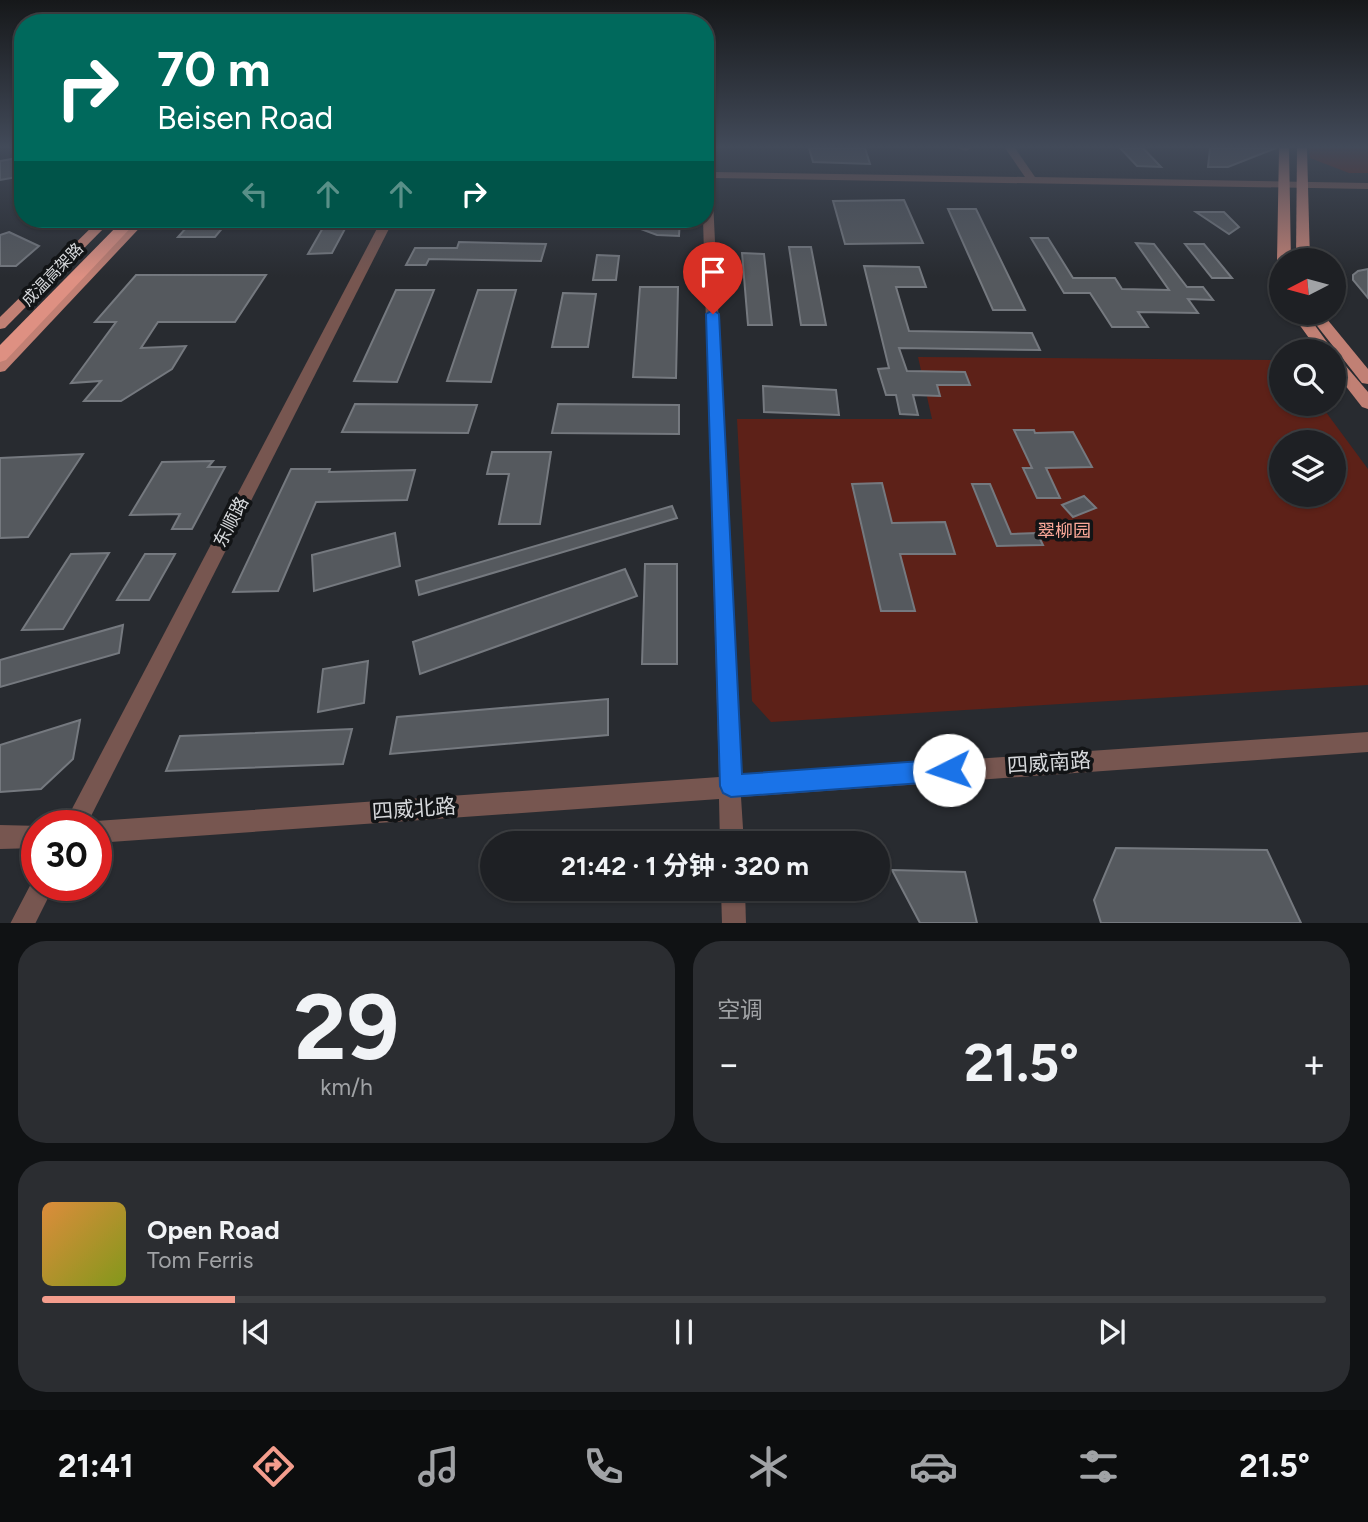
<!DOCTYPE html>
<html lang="zh">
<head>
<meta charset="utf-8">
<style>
  :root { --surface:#1e2024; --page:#2b2d31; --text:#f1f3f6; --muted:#a1a3a6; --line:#3c3e41; --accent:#f49d8d }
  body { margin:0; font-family:Figtree,"Noto Sans SC",sans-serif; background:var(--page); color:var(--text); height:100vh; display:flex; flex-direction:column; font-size:26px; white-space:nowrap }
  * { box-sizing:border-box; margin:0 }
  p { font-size:23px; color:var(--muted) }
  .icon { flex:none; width:38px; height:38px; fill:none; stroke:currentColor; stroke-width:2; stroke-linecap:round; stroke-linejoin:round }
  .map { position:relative; height:923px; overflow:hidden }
  .side { display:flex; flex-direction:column; gap:18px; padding:18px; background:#101214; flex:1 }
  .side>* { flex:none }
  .banner { position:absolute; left:14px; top:14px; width:700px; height:214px; border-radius:28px; box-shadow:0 2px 5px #0004,0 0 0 2px var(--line); background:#00695c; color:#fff; overflow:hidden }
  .needle { width:46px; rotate:264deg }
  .controls { position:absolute; left:1269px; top:248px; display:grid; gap:14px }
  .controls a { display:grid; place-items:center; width:77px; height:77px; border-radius:50%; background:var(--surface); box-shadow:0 2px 5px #0004,0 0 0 2px var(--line); font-size:35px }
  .speed { position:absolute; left:21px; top:810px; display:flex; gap:14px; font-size:35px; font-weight:700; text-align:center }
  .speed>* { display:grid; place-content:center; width:91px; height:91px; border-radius:50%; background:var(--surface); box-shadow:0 2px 5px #0004,0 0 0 2px var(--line); line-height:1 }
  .speed .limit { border:10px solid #d22; background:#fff; color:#111 }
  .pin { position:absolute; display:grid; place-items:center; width:60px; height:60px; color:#fff; margin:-72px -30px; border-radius:50% 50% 50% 0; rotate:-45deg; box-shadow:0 0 7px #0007 }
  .pin .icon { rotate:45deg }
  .me { position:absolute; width:77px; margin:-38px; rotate:266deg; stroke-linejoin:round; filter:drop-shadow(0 0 5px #0008) }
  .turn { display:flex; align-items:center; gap:24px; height:147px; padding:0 28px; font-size:32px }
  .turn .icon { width:91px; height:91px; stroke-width:2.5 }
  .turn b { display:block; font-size:49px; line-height:60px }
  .lanes { display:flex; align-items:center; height:66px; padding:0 28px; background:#0003; justify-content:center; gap:35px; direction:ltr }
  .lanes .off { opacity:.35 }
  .big { font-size:52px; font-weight:700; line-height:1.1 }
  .side .card { flex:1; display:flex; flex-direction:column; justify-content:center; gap:10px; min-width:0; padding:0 24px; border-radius:28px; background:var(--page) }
  .side .dial { align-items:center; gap:0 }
  .dial b { font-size:91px; line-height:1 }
  .song { display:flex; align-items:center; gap:21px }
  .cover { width:84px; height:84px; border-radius:10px; background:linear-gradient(135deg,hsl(30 70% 55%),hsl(70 70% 35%)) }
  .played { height:7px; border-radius:4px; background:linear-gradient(90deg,var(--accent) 15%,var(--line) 15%) }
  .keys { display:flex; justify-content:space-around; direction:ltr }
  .heat { display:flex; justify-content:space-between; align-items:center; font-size:38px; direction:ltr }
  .side .tiles { flex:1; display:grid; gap:18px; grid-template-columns:1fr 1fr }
  .card:last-child { grid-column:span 2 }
  .trip { position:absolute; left:480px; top:831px; width:410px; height:70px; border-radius:35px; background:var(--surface); box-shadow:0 2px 5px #0004,0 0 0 2px var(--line); font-weight:700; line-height:70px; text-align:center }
  .tabs { display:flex; height:112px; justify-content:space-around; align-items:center; background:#0c0d0e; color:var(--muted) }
  .tabs .icon { width:49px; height:49px }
  .tabs .selected { color:var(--accent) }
  .tabs b { font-size:32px; color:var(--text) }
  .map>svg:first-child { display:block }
  .green { fill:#5d2118; fill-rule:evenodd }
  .building { fill:#55595e; stroke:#75797f; stroke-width:2 }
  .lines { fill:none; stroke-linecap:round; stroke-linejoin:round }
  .minor { fill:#775650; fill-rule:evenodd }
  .major { fill:#c18074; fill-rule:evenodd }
  .highway { fill:#de9082; fill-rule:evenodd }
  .route { fill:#1a73e8; stroke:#114b97; stroke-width:2 }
  .labels { text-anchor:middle; stroke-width:7; stroke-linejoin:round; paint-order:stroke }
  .far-street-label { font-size:16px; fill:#d6d8db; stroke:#121416 }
  .street-label { font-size:18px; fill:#d6d8db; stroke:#121416 }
  .park-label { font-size:18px; fill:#fca899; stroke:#121416 }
  .near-street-label { font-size:21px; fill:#d6d8db; stroke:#121416 }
</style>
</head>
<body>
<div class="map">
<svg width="1368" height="924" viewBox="0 0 1368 924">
  <rect width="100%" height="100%" fill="#282b30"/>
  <g class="green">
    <path d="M1309,148H1368V173H1349L1310,158Z"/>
    <path d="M918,357L1281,360V404H1320L1368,469V685L771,722L752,701L737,419H932ZM1281,443H1334V495H1281Z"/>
  </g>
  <g class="building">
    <path d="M809,148H865L870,164L813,162Z"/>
    <path d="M1120,148H1143L1161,167L1137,166Z"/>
    <path d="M1210,148H1276L1228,167H1208Z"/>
    <path d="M23,157V176L0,180V161Z"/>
    <path d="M904,200L923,243L845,244L833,201Z"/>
    <path d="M948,209H976L1025,310H993Z"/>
    <path d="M1196,212H1224L1239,227L1229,234Z"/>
    <path d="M194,219H230L215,237H178Z"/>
    <path d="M614,219H680L679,236L657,235Z"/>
    <path d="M347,225L332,253L308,254L324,226Z"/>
    <path d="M9,232L39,246L16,266H0V235Z"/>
    <path d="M1031,238H1048L1073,278H1115L1122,289L1169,290L1136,243L1154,244L1187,287H1203L1213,300L1188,299L1198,313L1138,312L1148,327H1112L1090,293H1064Z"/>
    <path d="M459,242L546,244L541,261L429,259L426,265H406L415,248H457Z"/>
    <path d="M1185,244H1204L1232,278H1212Z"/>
    <path d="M789,247H811L826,325H801Z"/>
    <path d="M742,253L764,254L772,325H748Z"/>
    <path d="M597,255L619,256L616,280H593Z"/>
    <path d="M864,266L919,267L926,287H896L909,331L1032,333L1040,350L899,348L907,371L965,372L970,385H937L940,396L913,395L918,415L900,414L896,395H886L878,369L889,368Z"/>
    <path d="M1368,269V298L1353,280V275L1358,271Z"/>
    <path d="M136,275H266L235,322H158L141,348L186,346L172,369L121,401H84L101,381L71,383L116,322H95Z"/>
    <path d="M640,287H678L676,378L633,377Z"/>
    <path d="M396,290H434L397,382L354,381Z"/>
    <path d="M478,290H516L491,382L447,381Z"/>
    <path d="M563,293L596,294L588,347H552Z"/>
    <path d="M763,386L836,390L839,415L764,412Z"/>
    <path d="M355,404L477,405L468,433L342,432Z"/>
    <path d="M558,404L679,405V434L552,433Z"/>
    <path d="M1014,430H1034L1035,433L1073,432L1092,467L1046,468L1060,498H1037L1023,468H1032Z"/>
    <path d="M492,452H551L540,524H499L509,474H487Z"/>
    <path d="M83,454L28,537L0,538V458Z"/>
    <path d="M213,461L208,467H225L192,529H172L180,514L130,515L162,462Z"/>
    <path d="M291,469H330L329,472L415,470L407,500L316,502L278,591L233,592Z"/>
    <path d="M882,483L892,523L945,522L955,554H900L915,611H881L852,484Z"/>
    <path d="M972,484H990L1011,534L1037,533L1043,545L997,546Z"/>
    <path d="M1084,496L1096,508L1073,517L1062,505Z"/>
    <path d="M672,506L677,518L419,595L416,581Z"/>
    <path d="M395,533L400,566L314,591L312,555Z"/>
    <path d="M109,553L63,629L22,630L71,554Z"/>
    <path d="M145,554H175L149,600H117Z"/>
    <path d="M645,564H677V664H642Z"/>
    <path d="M625,569L637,596L420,674L413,642Z"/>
    <path d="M123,625L119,653L0,687V660Z"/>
    <path d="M368,661L364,703L318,712L323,669Z"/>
    <path d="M608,699V735L390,754L397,717Z"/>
    <path d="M80,720L73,759L41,789L0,792V745Z"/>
    <path d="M352,729L343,764L166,771L180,736Z"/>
    <path d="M1116,848L1267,850L1301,923H1101L1094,900Z"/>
    <path d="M892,870L965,872L977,923H920Z"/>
  </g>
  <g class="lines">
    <g class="minor">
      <path d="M705,148H711L712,172L1025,177L1005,148H1015L1035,177L1368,183V189L712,178L740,775L1368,732V752L741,797L744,844H720L719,799L96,843V826H87L96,821L719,777L703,219H705Z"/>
      <path d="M957,148H971L966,151Z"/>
      <path d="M382,219H394L86,826H63Z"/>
      <path d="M0,825L41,826H37V848L0,849Z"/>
      <path d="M37,876V886H54L35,924H10L34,878Z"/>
      <path d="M721,889H745L746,924H722Z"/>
    </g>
    <g class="major">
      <path d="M1279,148H1289L1291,261H1281V264L1277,261Z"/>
      <path d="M1297,148H1307L1310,261H1296Z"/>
      <path d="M100,219H113L5,328L0,329V317Z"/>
      <path d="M135,219H148L5,371L0,372V358Z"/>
      <path d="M1291,313H1306L1332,349L1335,352L1334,354L1319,352Z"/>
      <path d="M1307,313H1322L1368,369V384L1362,383Z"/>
      <path d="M1334,356L1339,358L1368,392V409L1362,407L1334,371Z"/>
    </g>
    <path class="highway" d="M124,219H139L6,360L0,362V345Z"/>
  </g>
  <linearGradient id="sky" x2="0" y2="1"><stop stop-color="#16181a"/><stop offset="0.53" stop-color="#424a59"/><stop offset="1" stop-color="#424a59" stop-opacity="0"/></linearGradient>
  <rect width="1368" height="277" fill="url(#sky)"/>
  <path class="route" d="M713,310L719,314L742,774L949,759L957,763L960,770L957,778L949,781L731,797L723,793L720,786L706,314Z"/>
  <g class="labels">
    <g class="far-street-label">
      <text transform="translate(52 274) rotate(-46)" y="6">成温高架路</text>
    </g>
    <g class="street-label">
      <text transform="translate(231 522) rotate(-63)" y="6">东顺路</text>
    </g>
    <g class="park-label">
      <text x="1064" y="537">翠柳园</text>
    </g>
    <g class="near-street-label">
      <text transform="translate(1049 763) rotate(-4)" y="7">四威南路</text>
      <text transform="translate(414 809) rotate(-4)" y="7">四威北路</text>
    </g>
  </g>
</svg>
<div class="controls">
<a><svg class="needle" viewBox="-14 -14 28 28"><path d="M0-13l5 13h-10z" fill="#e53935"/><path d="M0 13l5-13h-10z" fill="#a1a3a6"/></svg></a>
<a><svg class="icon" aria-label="search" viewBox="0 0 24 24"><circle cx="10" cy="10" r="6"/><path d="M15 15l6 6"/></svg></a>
<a><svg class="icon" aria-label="layers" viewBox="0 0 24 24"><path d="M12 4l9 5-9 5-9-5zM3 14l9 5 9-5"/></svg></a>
</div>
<div class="speed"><div class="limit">30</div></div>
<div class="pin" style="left:713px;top:314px;background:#d93025"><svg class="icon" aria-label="arrive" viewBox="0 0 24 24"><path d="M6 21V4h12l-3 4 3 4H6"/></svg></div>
<svg class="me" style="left:949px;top:770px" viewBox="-20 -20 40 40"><circle r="19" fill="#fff"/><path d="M0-13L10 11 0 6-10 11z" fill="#1a73e8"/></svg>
<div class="trip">21:42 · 1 分钟 · 320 m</div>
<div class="banner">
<div class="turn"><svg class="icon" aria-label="right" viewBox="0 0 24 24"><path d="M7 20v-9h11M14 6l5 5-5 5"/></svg><div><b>70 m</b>Beisen Road</div></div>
<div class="lanes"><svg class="icon off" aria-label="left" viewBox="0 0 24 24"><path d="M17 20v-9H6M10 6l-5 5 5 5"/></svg><svg class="icon off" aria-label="ahead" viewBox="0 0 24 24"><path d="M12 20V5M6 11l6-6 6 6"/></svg><svg class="icon off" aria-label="ahead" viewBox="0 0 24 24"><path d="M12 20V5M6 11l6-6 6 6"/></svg><svg class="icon" aria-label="right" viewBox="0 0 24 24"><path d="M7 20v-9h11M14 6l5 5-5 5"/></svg></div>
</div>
</div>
<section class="side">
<div class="tiles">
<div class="card dial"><b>29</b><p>km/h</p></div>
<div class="card"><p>空调</p>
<div class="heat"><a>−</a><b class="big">21.5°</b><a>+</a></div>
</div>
<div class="card">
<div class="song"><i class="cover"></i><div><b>Open Road</b><p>Tom Ferris</p></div></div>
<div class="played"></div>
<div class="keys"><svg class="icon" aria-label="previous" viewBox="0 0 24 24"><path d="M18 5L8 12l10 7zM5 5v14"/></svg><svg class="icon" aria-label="pause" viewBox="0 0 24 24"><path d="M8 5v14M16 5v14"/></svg><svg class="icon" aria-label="next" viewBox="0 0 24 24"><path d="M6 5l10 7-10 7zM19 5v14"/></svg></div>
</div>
</div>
</section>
<nav class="tabs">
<b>21:41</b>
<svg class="icon selected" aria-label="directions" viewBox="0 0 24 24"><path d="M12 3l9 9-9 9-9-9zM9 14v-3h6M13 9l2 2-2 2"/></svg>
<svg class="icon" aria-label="music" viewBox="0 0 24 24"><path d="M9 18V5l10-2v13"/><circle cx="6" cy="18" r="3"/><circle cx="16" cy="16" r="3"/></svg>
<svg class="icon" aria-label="phone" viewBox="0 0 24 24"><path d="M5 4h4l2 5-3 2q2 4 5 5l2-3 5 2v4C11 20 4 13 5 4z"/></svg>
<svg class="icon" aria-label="climate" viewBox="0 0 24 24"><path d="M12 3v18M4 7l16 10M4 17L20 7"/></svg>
<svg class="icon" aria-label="car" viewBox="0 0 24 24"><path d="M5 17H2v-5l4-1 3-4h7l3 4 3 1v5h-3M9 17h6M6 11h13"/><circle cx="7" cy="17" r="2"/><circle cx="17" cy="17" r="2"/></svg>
<svg class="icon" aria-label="filters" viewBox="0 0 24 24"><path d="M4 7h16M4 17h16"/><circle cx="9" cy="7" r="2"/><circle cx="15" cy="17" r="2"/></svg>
<b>21.5°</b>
</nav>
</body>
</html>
